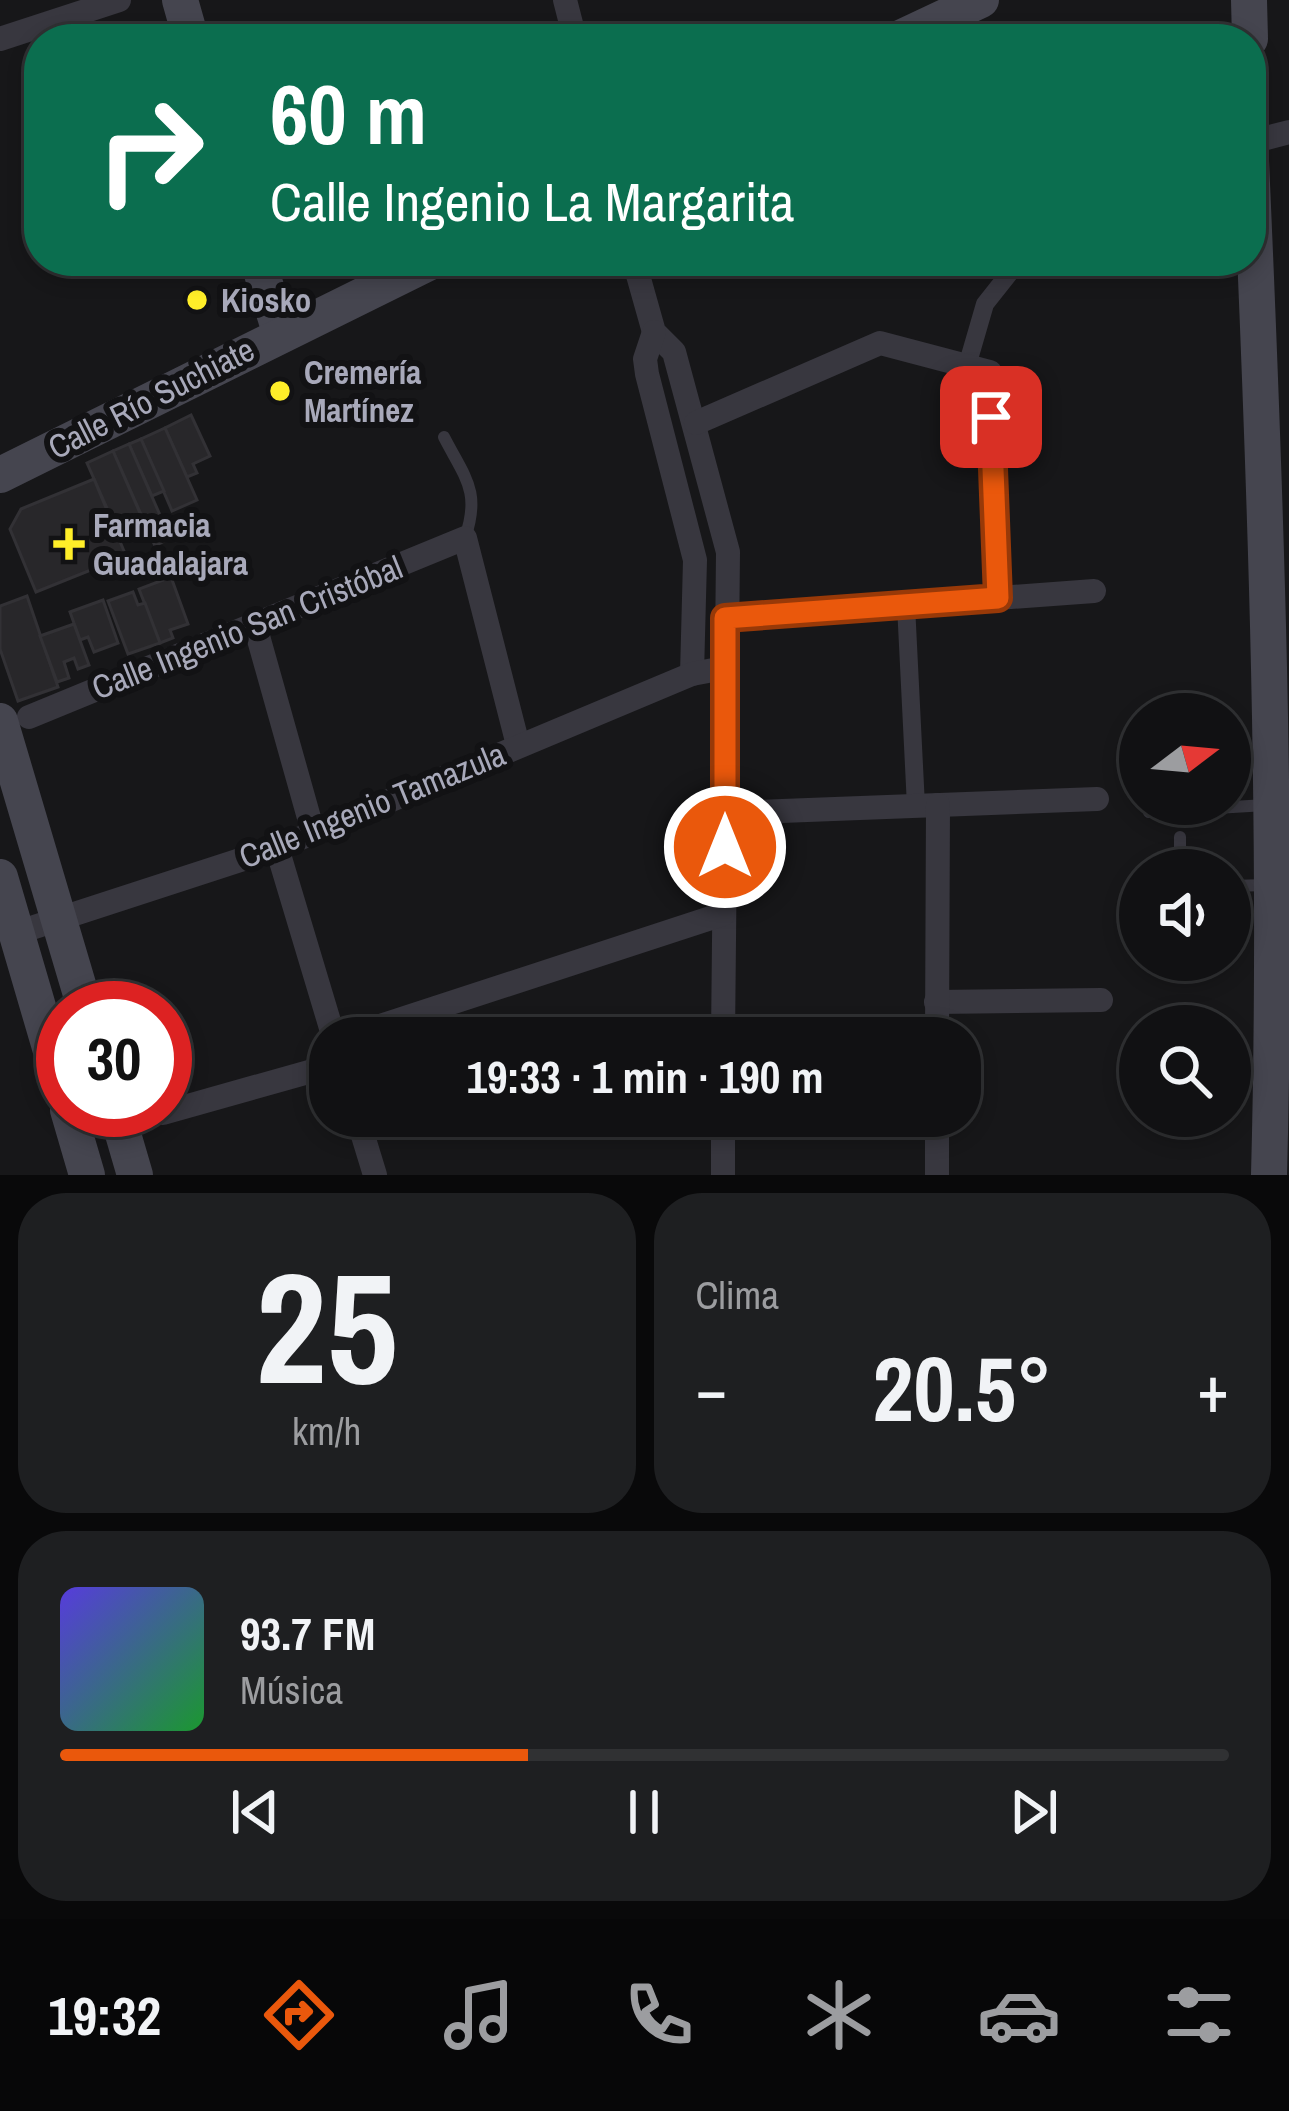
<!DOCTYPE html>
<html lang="es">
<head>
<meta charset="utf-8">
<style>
  :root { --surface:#111113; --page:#1e1f21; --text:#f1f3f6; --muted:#9c9da0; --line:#303133; --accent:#ea580c }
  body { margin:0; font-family:"Archivo Narrow",sans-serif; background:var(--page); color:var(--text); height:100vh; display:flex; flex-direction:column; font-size:45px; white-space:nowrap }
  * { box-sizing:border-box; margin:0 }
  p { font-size:39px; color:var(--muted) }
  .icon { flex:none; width:66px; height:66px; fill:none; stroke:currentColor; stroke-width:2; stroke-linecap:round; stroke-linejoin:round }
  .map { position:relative; height:1175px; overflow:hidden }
  .panel { display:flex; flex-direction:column; gap:18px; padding:18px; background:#09090a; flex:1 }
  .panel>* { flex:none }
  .hud { position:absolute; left:24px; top:24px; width:1242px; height:252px; border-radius:48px; box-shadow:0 6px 18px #0003,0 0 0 3px var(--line); background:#0b6e4f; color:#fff; overflow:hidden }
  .needle { width:78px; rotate:74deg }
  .controls { position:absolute; left:1119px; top:693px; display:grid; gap:24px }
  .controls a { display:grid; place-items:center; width:132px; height:132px; border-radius:50%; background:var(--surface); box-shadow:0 6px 18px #0003,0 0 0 3px var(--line); font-size:60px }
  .speed { position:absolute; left:36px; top:981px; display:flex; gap:24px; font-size:60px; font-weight:700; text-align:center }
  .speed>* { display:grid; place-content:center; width:156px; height:156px; border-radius:50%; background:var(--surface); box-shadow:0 6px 18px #0003,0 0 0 3px var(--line); line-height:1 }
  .speed .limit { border:18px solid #d22; background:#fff; color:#111 }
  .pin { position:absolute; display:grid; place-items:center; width:102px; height:102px; color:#fff; margin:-51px; border-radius:24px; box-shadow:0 6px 18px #0006 }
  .me { position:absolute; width:132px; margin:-66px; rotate:0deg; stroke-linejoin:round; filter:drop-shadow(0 0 9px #0008) }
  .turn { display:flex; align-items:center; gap:42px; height:252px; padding:0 48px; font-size:54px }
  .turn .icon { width:156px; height:156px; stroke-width:2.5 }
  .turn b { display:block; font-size:84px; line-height:102px }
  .big { font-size:90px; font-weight:700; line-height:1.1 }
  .panel .card { flex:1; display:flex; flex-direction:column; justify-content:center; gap:18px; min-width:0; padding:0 42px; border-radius:48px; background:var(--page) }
  .panel .dial { align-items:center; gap:0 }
  .dial b { font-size:156px; line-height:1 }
  .song { display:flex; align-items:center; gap:36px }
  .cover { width:144px; height:144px; border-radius:18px; background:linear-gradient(135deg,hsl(250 70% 55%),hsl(130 70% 35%)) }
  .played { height:12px; border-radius:6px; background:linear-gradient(90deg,var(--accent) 40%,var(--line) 40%) }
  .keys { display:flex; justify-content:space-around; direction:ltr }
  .heat { display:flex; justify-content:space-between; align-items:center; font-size:66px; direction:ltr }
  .panel .tiles { flex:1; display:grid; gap:18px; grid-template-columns:1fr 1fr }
  .card:last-child { grid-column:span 2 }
  .trip { position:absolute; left:309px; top:1017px; width:672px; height:120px; border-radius:48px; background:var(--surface); box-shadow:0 6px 18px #0003,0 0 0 3px var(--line); font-weight:700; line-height:120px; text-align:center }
  .tab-bar { display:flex; height:192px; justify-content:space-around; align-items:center; background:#070708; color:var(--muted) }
  .tab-bar .icon { width:84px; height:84px }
  .tab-bar .active { color:var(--accent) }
  .tab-bar b { font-size:54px; color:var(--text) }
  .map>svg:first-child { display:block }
  .building { fill:#28272a; stroke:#323135; stroke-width:3 }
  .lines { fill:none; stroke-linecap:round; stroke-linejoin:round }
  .service { stroke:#38373f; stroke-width:12 }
  .pedestrian { stroke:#38373f; stroke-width:18 }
  .minor { stroke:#38373f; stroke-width:24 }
  .secondary { stroke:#45454f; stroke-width:36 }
  .route-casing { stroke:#983908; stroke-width:30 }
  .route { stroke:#ea580c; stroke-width:21 }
  .poi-dot { fill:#ffee29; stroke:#121214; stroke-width:4.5 }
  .labels { text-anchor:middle; stroke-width:12; stroke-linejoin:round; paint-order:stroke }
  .poi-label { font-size:33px; font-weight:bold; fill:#a8a9ba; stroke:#121214; text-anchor:start }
  .street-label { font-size:33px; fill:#a8a9ba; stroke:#121214 }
</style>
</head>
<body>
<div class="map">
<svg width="1289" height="1175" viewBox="0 0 1289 1175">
  <rect width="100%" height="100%" fill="#171719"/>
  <g class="building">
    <path d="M191,415L210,456L193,464L197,473L187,477L165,428Z"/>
    <path d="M165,428L197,500L172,511L141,439Z"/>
    <path d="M141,439L164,491L152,496L129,444Z"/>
    <path d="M129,444L170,538L155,546L113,451Z"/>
    <path d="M113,451L143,520L117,531L87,463Z"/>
    <path d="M94,479L126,556L36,592L10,529L21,509Z"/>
    <path d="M171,577L188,624L170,630L173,638L160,643L139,589Z"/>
    <path d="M133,592L138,605L145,603L160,643L128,654L108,601Z"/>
    <path d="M27,596L58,687L18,701L0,649V606Z"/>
    <path d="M103,600L118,643L94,652L88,637L80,640L70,612Z"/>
    <path d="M74,624L89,665L78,669L74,658L64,662L69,678L57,682L40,636Z"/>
  </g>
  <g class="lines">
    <g class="service">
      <path d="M444,437C465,478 481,491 465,538"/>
      <path d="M1149,812L1266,805"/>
      <path d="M1180,837V870"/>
      <path d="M1230,886L1267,885"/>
    </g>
    <g class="pedestrian">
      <path d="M967,366L985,304L1019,261"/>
      <path d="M906,605L916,806"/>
    </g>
    <g class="minor">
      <path d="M565,0L575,39"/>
      <path d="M962,0L971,39"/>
      <path d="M0,39L119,0"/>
      <path d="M1251,142L1289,132"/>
      <path d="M634,261L654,332L674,352L728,552L723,1038"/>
      <path d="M654,332L645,359L647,374L695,560L692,674"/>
      <path d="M696,423L880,343L990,372L998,598"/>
      <path d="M725,618L1094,591"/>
      <path d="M254,622L313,832"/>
      <path d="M29,717L465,538L518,745"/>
      <path d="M726,813L1097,799"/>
      <path d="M277,848L334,1038"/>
      <path d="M16,933L277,848L692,674L724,668"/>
      <path d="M936,1002L1101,1000"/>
      <path d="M365,1031L723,914"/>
      <path d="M937,1038L938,805"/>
      <path d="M163,1113L330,1066"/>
      <path d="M357,1116L375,1175"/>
      <path d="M937,1116V1175"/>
      <path d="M723,1175V1116"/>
    </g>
    <g class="secondary">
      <path d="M180,0L191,39"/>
      <path d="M1249,0L1250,39"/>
      <path d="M898,39L981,0"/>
      <path d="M1251,161C1266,499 1278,837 1269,1175"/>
      <path d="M258,261L280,332"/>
      <path d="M0,475L432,261"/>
      <path d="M0,721L85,1008"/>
      <path d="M0,877L63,1092"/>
      <path d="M68,1110L87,1175"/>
      <path d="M116,1110L135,1175"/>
    </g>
  </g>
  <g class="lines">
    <g class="route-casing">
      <path id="route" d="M725,847V618L998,598L991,417"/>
    </g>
    <use href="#route" class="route"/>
  </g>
  <g class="poi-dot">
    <circle cx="197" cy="300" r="12"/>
    <circle cx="280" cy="391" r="12"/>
    <path d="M63 526h12v12h12v12h-12v12h-12v-12h-12v-12h12z"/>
  </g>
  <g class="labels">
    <g class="poi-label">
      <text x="221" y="312">Kiosko</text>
      <text x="304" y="384">Cremería<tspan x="304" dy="38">Martínez</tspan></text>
      <text x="93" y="537">Farmacia<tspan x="93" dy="38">Guadalajara</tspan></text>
    </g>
    <g class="street-label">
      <text transform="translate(151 398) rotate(-27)" y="12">Calle Río Suchiate</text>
      <text transform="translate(247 627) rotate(-22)" y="12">Calle Ingenio San Cristóbal</text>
      <text transform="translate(372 805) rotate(-22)" y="12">Calle Ingenio Tamazula</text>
    </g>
  </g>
</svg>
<div class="controls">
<a><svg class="needle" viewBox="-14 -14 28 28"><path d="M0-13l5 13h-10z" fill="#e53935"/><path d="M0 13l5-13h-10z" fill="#9c9da0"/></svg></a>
<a><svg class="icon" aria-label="sound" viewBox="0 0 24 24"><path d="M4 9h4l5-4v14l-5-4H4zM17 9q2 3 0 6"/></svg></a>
<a><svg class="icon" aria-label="search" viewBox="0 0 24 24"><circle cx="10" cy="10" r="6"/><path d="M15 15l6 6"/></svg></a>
</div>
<div class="speed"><div class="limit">30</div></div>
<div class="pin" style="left:991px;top:417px;background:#d93025"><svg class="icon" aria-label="arrive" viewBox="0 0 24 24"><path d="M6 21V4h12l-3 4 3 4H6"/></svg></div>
<svg class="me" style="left:725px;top:847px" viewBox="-20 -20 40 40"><circle r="17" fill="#ea580c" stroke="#fff" stroke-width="3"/><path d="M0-11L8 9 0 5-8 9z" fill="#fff"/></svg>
<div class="trip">19:33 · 1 min · 190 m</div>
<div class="hud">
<div class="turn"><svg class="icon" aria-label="right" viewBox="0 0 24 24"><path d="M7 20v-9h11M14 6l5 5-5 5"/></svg><div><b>60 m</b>Calle Ingenio La Margarita</div></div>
</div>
</div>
<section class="panel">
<div class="tiles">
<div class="card dial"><b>25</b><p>km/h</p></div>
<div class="card"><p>Clima</p>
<div class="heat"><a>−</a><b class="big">20.5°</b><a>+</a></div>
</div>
<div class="card">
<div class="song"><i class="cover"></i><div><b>93.7 FM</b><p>Música</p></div></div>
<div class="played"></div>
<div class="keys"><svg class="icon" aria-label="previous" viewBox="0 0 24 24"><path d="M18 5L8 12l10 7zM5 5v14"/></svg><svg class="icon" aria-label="pause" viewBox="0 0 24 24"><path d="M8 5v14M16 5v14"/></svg><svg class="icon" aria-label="next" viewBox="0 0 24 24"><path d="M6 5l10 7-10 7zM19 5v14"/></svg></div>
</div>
</div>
</section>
<nav class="tab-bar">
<b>19:32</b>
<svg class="icon active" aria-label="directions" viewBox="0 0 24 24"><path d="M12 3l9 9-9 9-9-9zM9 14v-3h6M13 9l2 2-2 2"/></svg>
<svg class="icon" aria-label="music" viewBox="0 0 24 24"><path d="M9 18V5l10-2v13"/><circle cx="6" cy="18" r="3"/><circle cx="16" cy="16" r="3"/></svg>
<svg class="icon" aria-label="phone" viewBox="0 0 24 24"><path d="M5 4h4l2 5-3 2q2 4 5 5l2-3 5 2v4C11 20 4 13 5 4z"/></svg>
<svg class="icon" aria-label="climate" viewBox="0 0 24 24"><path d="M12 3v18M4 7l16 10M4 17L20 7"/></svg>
<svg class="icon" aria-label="car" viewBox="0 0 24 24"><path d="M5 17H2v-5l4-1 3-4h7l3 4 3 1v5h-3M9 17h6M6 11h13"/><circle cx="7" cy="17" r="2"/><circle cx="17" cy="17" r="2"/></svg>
<svg class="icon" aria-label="filters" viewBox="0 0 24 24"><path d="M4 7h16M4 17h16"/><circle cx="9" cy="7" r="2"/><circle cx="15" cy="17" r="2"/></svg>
</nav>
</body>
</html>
